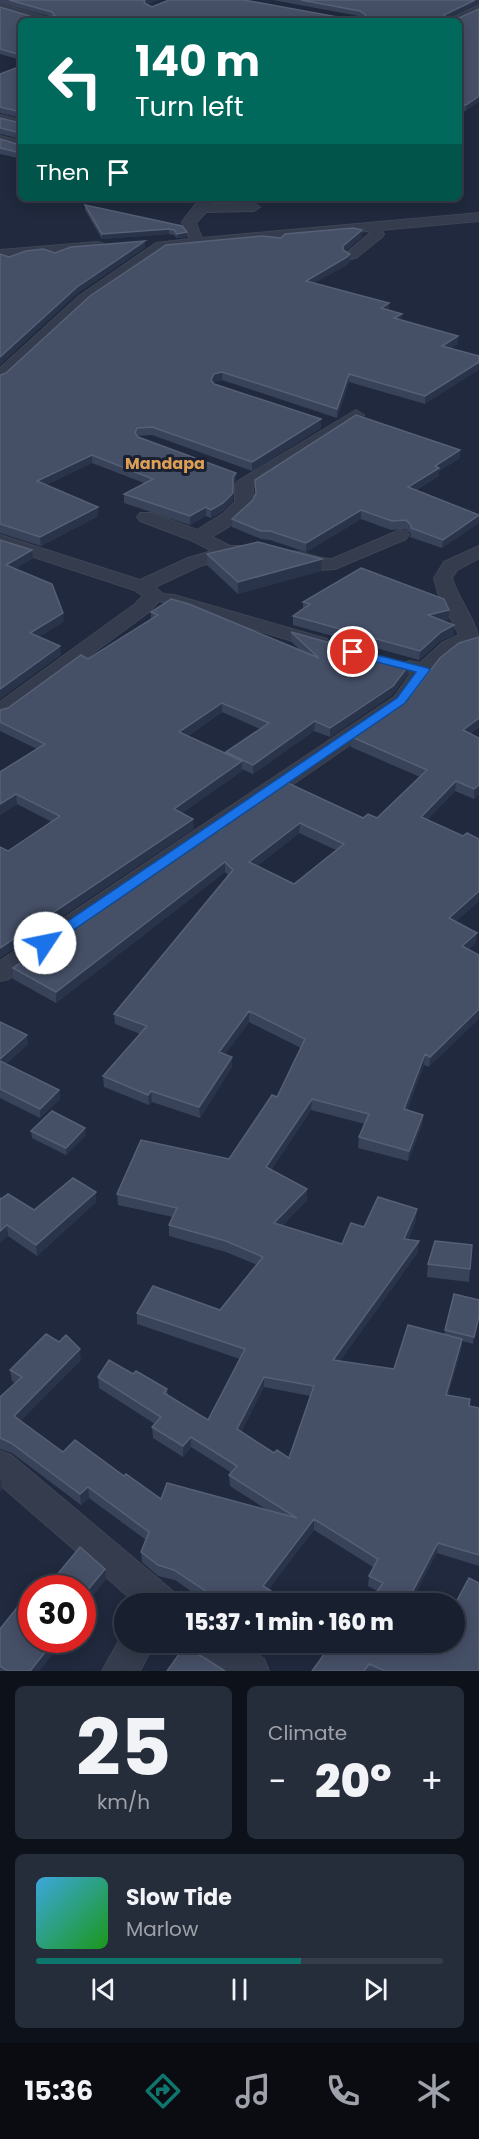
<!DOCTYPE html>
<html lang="en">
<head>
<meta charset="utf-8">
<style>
  :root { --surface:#181f2e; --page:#252c3a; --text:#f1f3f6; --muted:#9fa2aa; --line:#363d4a; --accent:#0f766e }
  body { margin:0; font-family:Poppins,sans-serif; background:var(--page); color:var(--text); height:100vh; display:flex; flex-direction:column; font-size:22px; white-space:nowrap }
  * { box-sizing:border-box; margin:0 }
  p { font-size:20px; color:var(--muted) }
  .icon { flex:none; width:33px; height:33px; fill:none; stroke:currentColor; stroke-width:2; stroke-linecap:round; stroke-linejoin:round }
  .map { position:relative; height:1671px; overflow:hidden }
  .panel { display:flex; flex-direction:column; gap:15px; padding:15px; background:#0d1119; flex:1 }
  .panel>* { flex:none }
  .banner { position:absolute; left:18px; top:18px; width:444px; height:183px; border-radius:9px; box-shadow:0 3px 15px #0003,0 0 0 2px var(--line); background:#00695c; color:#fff; overflow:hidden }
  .speed { position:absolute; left:18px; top:1575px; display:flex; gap:12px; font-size:30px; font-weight:700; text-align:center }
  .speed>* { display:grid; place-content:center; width:78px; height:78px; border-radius:50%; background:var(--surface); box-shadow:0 3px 15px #0003,0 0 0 2px var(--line); line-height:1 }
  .speed .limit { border:9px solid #d22; background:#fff; color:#111 }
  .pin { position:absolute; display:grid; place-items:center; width:51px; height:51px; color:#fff; margin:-26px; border:3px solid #fff; border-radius:50%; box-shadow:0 2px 6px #0007 }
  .me { position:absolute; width:66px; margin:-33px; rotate:56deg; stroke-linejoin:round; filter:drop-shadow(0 0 4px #0008) }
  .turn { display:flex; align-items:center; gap:21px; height:126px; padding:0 18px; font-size:27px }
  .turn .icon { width:78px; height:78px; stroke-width:2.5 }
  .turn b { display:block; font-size:42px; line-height:51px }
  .then { display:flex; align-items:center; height:57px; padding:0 18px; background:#0003; gap:12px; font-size:22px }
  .big { font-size:45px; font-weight:800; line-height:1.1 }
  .panel .tile { flex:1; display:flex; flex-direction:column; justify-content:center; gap:9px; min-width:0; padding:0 21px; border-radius:9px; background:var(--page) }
  .panel .dial { align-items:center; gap:0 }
  .dial b { font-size:78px; line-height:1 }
  .song { display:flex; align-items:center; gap:18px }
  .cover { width:72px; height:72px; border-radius:9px; background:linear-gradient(135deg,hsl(200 70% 55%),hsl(120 70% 35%)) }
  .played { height:6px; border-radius:3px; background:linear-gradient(90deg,var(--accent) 65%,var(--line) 65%) }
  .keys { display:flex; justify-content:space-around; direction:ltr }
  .heat { display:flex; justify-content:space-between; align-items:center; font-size:33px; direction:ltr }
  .panel .tiles { flex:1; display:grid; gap:15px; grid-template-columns:1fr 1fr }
  .tile:last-child { grid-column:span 2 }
  .trip { position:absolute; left:114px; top:1593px; width:351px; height:60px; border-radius:30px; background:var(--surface); box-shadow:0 3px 15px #0003,0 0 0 2px var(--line); font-weight:800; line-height:60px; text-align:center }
  .dock { display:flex; height:96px; justify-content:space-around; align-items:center; background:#0a0c12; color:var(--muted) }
  .dock .icon { width:42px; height:42px }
  .dock .on { color:var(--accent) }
  .dock b { font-size:27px; color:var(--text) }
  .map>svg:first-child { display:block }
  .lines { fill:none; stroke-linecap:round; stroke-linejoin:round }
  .minor-casing { stroke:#3d4556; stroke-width:2 }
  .minor { fill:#343c4d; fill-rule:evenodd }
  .wall { fill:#38435a; fill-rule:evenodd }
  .shaded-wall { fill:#29334a }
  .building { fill:#454f66; stroke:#556076; stroke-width:1.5; fill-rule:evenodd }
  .route { fill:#1a73e8; stroke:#114b97; stroke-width:1.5 }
  .labels { text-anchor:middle; stroke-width:6; stroke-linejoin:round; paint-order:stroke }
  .far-quarter-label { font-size:16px; font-weight:bold; fill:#de9f55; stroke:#1a2132 }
</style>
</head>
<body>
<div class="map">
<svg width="479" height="1671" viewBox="0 0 479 1671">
  <rect width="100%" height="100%" fill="#20293d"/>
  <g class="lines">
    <g class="minor-casing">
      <g id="minor">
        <path d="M0,4L52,19L53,21H37L0,10Z"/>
        <path d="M479,5V12L459,21H446Z"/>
        <path d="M0,115L21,120V127L0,122Z"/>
        <path d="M0,136L21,141V149L0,144Z"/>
        <path d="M205,198H218L213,204L254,203L260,207L254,211L206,212L196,223L202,238L479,213V221L381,230L384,234L382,237L356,258L351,259L344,255L370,233L368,231L165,250L89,302L5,379L0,381V368L79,296L156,243L190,239L182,222L195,205Z"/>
        <path d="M97,242L102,243L104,246L102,249L0,258V250Z"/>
        <path d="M356,410L364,415L362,418L253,487C253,491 254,498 253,502C250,515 223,530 212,537L230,546H241L244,550L241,554L200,566L155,587L163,594L174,595L327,639L330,643L327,647H313L159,601L149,612L7,716L0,718V702L135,604L143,596L134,590L0,546V535L140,580L188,558L212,551L193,541L140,521L137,517L140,513H152L197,530L224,513L235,502V485L238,481Z"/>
        <path d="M400,530L406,531L409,535L406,539L335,569L321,570L287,560L284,556L287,552C302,548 316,560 332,559Z"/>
        <path d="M479,546V558L457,570L452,578C458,600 479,623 479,644C447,643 425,683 408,705L9,979L0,981V961L394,697L411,673L403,671L400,667L403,663L410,661L420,663L442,643L459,635L438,593L434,578L444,562Z"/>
        <path d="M0,1451L11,1455L175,1593L180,1604H137L0,1485Z"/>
        <path d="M124,1632V1642H155L140,1671H102Z"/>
        <path d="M197,1642H242L264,1659L269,1671H224L202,1654Z"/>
      </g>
    </g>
    <use href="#minor" class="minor"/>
  </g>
  <g class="wall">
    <path d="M0,0H158L147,4L152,7L343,18H363L359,16L273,0H479V3L449,18H459L479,9L466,111L459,110V21H21V60L0,54V7L36,18L52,17L0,3Z"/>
    <path d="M21,66V118L0,113V74Z"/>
    <path d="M0,118L20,123H21V139L0,134Z"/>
    <path d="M0,139L20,145L18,158L0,154Z"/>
    <path d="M232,198H262L260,200H245Z"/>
    <path d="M85,205L187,232V237L177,238L174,235L169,234L102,239L85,210Z"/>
    <path d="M362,230V237L345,251L350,254V261L347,265L314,283L389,311L401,320L458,344L451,348L425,404L349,382L337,418L222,380L214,382V384L321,419V428L252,471L152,435L137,436L236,481L233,485V501L223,511L211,518L206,516L190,525L124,503V494L144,483L92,463L46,485L98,516L41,546L0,533V375L281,238Z"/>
    <path d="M460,458L439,471V476L416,490L479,523L442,548L410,537L411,534L406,529L391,530L361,519L306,552L270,540L261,539L232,527V519L253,500Z"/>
    <path d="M207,554L322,559L321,571L238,594L207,565Z"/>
    <path d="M303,602L449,619L443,621L454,635L440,641L419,660L293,625V616L303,609Z"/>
    <path d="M151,612L300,650L291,641V632L409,665L408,674L392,695L330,737L314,731L253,774L242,769V771L182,813L194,829L8,851L52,822L17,804L0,815L37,749L0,731V710L8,708L151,620ZM222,712L260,729L226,752V754L188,736Z"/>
    <path d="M479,727L470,734L479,794L474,799L455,791L427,820L463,836L479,839V901L456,921L476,943L468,950L429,1067L424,1065L407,1110L423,1115L422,1125L408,1161L358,1148L359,1137L365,1124L311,1110L271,1170L307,1189V1200L282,1226L342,1244L364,1227L416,1220L408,1240L418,1252L340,1361L394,1369L444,1335L445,1330L479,1300L473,1344L462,1341L461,1350L448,1395L469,1406L479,1408V1566L437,1553L377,1591L368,1586L369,1576L373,1567L314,1530L268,1589L286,1604H209L175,1580L158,1576L142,1562L141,1552L146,1540L89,1498L81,1505L12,1453L0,1449V1397L15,1383L12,1381L10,1370L81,1360L20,1421L63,1452L124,1476L161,1499L267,1510L230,1486L229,1475L232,1473L191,1447L183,1457L153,1438L152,1427L155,1424L99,1388L98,1377L133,1374L167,1389L168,1396L208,1420L240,1359L137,1324V1313L220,1310L257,1265L226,1252L169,1236V1225L173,1217L118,1205L117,1194L229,1159L277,1097L301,1048L249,1022L225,1054L232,1057V1067L200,1118L152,1102L149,1105L104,1087L103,1076L140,1034L115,1024L114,1014L228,875L225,872L56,1003L13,979V968L219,831L363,818H377L420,777L351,747L352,737ZM299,833L336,850L294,884L257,866ZM264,1387L310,1396L289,1458L274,1453L241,1432Z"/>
    <path d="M0,1022L28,1044L6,1064L59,1090L60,1099L40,1118L0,1098Z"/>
    <path d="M31,1131L86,1135L66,1155L32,1138Z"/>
    <path d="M96,1192V1202L37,1256L8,1236L0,1198L34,1210Z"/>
    <path d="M472,1245L469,1282L427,1277L428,1264Z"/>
    <path d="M0,1629L62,1642L39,1671H0Z"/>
    <path d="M252,1642H263L259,1648Z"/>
    <path d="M333,1642L479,1671H312Z"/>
  </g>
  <g class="shaded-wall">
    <path d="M145,0H158L145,5L144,3Z"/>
    <path d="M475,0H479V3L444,21V15Z"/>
    <path d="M479,96V102L466,111V105Z"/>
    <path d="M21,150V156L18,158L17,152Z"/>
    <path d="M169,229V234L102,239V234Z"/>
    <path d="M362,230V237L343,253V246Z"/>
    <path d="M187,232V237L177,238V234Z"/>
    <path d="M145,241V248L77,294L0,365V357L77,287Z"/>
    <path d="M350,254V261L347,265L305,288L306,281Z"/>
    <path d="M389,303V311L381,308Z"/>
    <path d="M402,314L401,322L394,318Z"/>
    <path d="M458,336V344L442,353V346Z"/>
    <path d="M479,362V370L425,404V396Z"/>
    <path d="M222,372V380L214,382L211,388V380L214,374Z"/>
    <path d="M349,374V382L337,418V409Z"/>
    <path d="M321,419V428L252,471V462Z"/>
    <path d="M460,450V458L439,471V476L407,495L408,487L435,466Z"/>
    <path d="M92,455V463L37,489V481Z"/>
    <path d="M236,473V481L233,485V477Z"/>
    <path d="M233,493V501L223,511L211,518V510Z"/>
    <path d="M98,507V516L41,546L40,537Z"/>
    <path d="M206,507V516L190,525V516Z"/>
    <path d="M361,510V519L306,552V543Z"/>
    <path d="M479,515V523L442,548L443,540Z"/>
    <path d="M32,550L33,559L6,574V565Z"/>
    <path d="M322,559L321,571L238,594V582Z"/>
    <path d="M449,610V619L427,625L428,615Z"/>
    <path d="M63,613L64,622L31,642L30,633Z"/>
    <path d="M454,625V635L440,641L419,660L420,651L441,632Z"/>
    <path d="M60,646L61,655L0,699V689Z"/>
    <path d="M409,665L408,674L392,695L330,737V728Z"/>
    <path d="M222,703V712L180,741L179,732Z"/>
    <path d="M479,711V727L462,740L463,730Z"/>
    <path d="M315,721L314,731L253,774V765Z"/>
    <path d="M242,761V771L174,819V809Z"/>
    <path d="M456,781L455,791L420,827L421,817Z"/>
    <path d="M479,785V794L474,799V789Z"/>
    <path d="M16,794L17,804L0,815V804Z"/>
    <path d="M193,819L194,829L0,958V948Z"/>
    <path d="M300,823L299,833L249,872V862Z"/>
    <path d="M225,862V872L56,1003V992Z"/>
    <path d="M479,891V901L448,928L449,918Z"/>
    <path d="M477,933L476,943L461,956L462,946Z"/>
    <path d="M479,1009V1019L429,1067L430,1057Z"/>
    <path d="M249,1011V1022L219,1063V1052Z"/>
    <path d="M27,1035L28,1044L0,1069V1059Z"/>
    <path d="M425,1054L424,1065L404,1120V1109Z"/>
    <path d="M232,1057V1067L200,1118L199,1107Z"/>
    <path d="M59,1090L60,1099L40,1118V1109Z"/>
    <path d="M151,1091L152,1102L149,1105L148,1095Z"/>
    <path d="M312,1099L311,1110L266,1177V1167Z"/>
    <path d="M423,1115L422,1125L408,1161L409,1151Z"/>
    <path d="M85,1128L86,1135L66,1155V1148Z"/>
    <path d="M307,1189V1200L274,1234V1223Z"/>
    <path d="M96,1192V1202L37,1256L36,1245Z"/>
    <path d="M417,1209L416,1220L403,1250L404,1239Z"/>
    <path d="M7,1225L8,1236L0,1243V1231Z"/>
    <path d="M419,1241L418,1252L333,1371V1360Z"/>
    <path d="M462,1339L461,1350L445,1406L446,1395Z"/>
    <path d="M80,1349L81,1360L15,1427L14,1416Z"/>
    <path d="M264,1377V1387L237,1440V1429Z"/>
    <path d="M191,1437V1447L183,1457V1446Z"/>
    <path d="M1,1479L2,1490L0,1492V1480Z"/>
    <path d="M88,1487L89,1498L81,1505L80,1494Z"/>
    <path d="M314,1519V1530L263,1597V1586Z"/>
    <path d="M438,1543L437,1553L410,1604H406Z"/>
    <path d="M105,1569L106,1580L82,1609V1597Z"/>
    <path d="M55,1640H62V1642L39,1671H30Z"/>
  </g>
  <g class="building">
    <path d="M9,0H145L144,3L152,7L169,0H244L343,18H364L366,15L360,11L301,0H475L444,15L446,18H459L479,9V96L466,105L459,104V21H21V55L0,49V7L36,18L55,16L52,12Z"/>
    <path d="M21,66V112L0,107V74Z"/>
    <path d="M0,118L20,123H21V133L0,128Z"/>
    <path d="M0,139L20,145L21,144V150L17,152L0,148Z"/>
    <path d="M85,205L182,226L187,232L177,234L174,230L169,229L102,234Z"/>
    <path d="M353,228L362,230L343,246V250L350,254L347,257L306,281L389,303L381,308L402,314L394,318L458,336L442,346L479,356V362L425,396L349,374L337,409L222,372L214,374L211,380L214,384L321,419L252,462L152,427L137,428L135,433L138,437L236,473L233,477V493L223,503L211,510L206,507L190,516L124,494L153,479L92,455L37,481L98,507L40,537L0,524V375L6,373L90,296L166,245L262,236L281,238L285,234Z"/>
    <path d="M145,241L77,287L0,357V254L9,257L26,251L43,249L55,253L71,247Z"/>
    <path d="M356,415L460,450L435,466L439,468L408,487L479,515L443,540L411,528V525L406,520L392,521L361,510L306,543L270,531H261L232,519L253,500L256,493L255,480Z"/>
    <path d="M0,540L32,550L6,565L52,584L63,613L30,633L60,646L0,689Z"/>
    <path d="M258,542L322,559L238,582L207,554Z"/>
    <path d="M361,568L444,599L449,610L428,615L454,625L441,632L420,651L293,616L310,604L303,602Z"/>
    <path d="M171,599L189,604L319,658L291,632L409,665L393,686L330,728L315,721L253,765L226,752L269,723L222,703L179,732L242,761L174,809L193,819L0,948V847L8,851L60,816L16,794L0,804V772L45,744L0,722V710L8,708L81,655L88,659L158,615L151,612Z"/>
    <path d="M479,637V718L463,730L479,738V785L474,789L456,781L421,817L463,836L467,833L479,839V891L449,918L477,933L462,946L479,955V1009L430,1057L425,1054L404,1109L423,1115L409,1151L359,1137L369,1114L312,1099L266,1167L307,1189L274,1223L342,1244L351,1223L364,1227L378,1197L417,1209L404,1239L419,1241L333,1360L394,1369L408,1325L462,1339L446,1395L470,1399L469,1406L479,1408V1555L438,1543L406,1604H368L383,1583L369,1576L378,1559L314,1519L263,1586L287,1601L285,1604H225L174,1570L158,1565L141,1552L149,1532L88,1487L80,1494L11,1443L0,1438V1397L22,1377L10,1370L46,1334L59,1342L66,1335L80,1349L14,1416L63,1452L75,1440L124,1476L126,1474L161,1499L167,1483L297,1518L229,1475L237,1466L191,1437L183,1446L152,1427L161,1417L98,1377L109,1360L133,1374L136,1371L167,1389L164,1393L208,1420L245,1349L137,1313L153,1286L220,1310L263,1257L226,1241L169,1225L177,1208L117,1194L141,1140L229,1159L272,1095L277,1097L305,1039L249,1011L219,1052L232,1057L199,1107L151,1091L148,1095L103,1076L147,1026L114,1014L233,870L225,862L56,992L13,968L216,830L219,831L286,782L363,818L368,814L377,818L427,770L352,737L410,697L440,658L459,643ZM300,823L344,844L294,884L249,862ZM264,1377L314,1386L289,1458L277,1450L274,1453L237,1429Z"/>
    <path d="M0,1022L27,1035L0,1059Z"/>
    <path d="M0,1061L59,1090L40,1109L0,1089Z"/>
    <path d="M52,1111L85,1128L66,1148L31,1131Z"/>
    <path d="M73,1178L96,1192L36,1245L7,1225L0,1231V1198L1,1199L8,1194L34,1210Z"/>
    <path d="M435,1241L472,1245L470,1269L428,1264Z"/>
    <path d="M454,1294L479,1300V1316L474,1337L445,1330Z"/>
    <path d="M80,1547L105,1569L82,1597V1588H46Z"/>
    <path d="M469,1578L479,1583V1671H385L369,1664L364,1671H312L333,1642H454V1606Z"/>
    <path d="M20,1604L29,1610L32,1606V1640H55L30,1671H8L0,1666V1629Z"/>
    <path d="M185,1646L225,1671H167Z"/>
  </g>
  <path class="route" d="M353,649L428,668L430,670L405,703L50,946H40L38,943L40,940L397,698L416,672L349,655V650Z"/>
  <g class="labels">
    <g class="far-quarter-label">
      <text x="165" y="469">Mandapa</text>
    </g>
  </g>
</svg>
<div class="speed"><div class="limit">30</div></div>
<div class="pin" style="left:353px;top:652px;background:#d93025"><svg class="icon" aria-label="arrive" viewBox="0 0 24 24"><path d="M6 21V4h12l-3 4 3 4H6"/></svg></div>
<svg class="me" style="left:45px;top:943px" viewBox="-20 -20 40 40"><circle r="19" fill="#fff"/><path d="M0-13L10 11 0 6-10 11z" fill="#1a73e8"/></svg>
<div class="trip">15:37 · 1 min · 160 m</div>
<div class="banner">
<div class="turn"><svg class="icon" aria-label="left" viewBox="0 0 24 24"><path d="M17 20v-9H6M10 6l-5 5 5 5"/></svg><div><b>140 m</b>Turn left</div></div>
<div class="then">Then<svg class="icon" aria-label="arrive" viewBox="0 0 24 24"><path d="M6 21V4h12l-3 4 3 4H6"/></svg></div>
</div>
</div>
<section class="panel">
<div class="tiles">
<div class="tile dial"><b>25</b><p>km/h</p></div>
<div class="tile"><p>Climate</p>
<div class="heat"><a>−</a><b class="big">20°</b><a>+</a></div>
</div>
<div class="tile">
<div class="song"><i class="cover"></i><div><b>Slow Tide</b><p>Marlow</p></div></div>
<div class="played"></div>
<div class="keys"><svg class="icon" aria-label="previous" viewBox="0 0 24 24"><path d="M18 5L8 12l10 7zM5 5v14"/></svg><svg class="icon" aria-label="pause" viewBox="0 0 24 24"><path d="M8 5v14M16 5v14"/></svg><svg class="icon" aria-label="next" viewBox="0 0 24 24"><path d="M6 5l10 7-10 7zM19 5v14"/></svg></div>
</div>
</div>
</section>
<nav class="dock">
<b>15:36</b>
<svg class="icon on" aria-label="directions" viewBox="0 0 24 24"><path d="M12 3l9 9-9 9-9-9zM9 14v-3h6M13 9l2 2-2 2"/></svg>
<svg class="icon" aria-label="music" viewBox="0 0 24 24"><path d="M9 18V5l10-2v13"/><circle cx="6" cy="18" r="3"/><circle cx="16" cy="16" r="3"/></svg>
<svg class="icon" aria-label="phone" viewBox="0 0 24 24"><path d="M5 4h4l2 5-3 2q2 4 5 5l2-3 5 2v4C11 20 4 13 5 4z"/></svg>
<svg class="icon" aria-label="climate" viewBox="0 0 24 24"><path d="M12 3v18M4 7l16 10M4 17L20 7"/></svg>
</nav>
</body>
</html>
